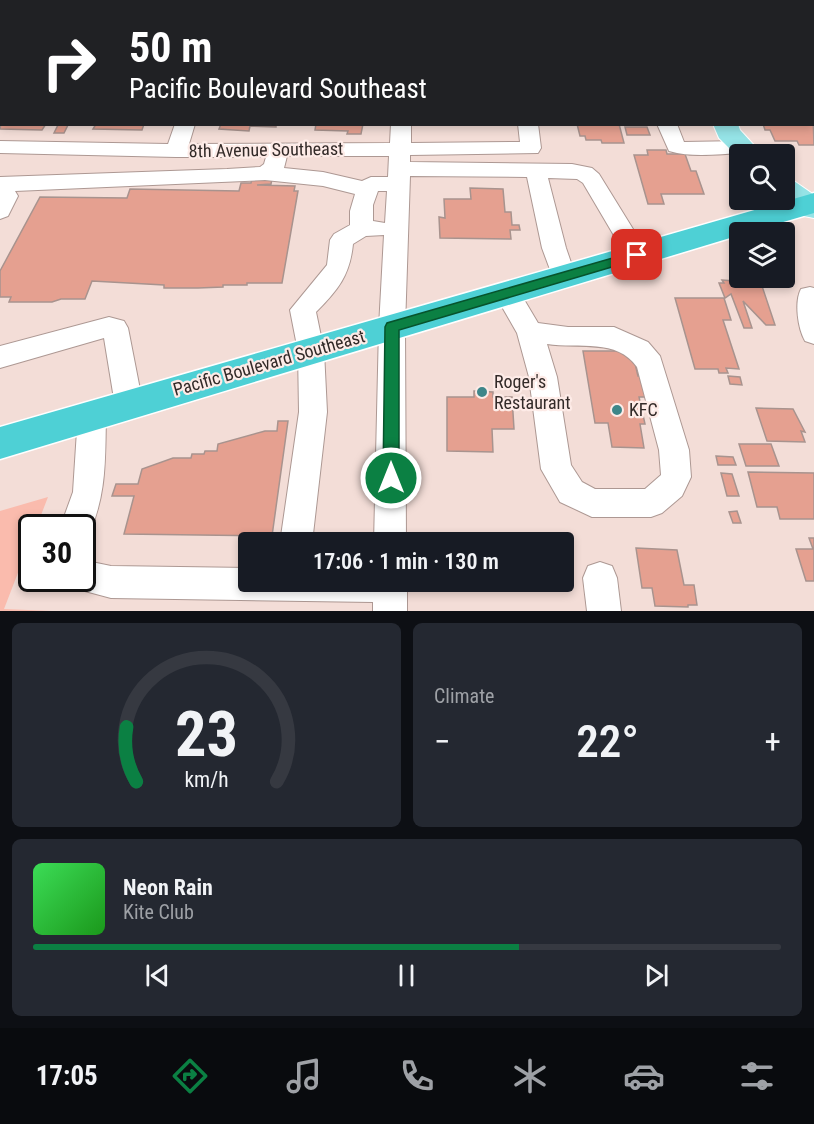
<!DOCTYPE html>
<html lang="en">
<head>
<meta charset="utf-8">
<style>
  :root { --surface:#171b24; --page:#242831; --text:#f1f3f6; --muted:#9ea1a6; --line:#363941; --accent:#0b8043 }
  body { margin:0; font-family:"Roboto Condensed",sans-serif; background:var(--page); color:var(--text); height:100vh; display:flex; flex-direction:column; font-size:22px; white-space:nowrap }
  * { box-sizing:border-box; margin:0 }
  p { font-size:20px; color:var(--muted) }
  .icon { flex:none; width:33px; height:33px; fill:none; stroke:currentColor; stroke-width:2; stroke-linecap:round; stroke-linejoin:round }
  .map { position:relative; height:611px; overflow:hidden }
  .panel { display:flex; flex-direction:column; gap:12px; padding:12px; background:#0d0f14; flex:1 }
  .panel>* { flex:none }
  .top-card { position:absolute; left:0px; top:0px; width:814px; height:126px; box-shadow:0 3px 9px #0003; background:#202124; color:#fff; overflow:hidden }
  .buttons { position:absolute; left:729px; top:144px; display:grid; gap:12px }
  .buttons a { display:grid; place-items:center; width:66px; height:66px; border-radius:6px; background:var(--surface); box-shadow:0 3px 9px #0003; font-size:30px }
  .speed { position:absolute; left:18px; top:514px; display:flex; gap:12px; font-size:30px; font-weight:700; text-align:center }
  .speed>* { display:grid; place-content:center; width:78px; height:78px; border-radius:50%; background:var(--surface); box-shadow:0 3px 9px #0003; line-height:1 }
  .speed .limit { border:3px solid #111; border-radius:9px; background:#fff; color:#111 }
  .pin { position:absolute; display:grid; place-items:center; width:51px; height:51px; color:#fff; margin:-26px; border-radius:12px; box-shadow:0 3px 9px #0006 }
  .me { position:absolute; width:66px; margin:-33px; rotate:0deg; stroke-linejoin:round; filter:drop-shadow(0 0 4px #0008) }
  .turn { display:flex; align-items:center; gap:21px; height:126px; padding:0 30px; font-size:27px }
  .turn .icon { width:78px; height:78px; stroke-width:2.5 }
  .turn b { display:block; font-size:42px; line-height:51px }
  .big { font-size:45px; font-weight:600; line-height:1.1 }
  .panel .tile { flex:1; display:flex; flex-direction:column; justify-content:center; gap:9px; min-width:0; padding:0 21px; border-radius:9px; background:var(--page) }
  .panel .dial { align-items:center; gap:0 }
  .dial svg { height:156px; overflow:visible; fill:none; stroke:var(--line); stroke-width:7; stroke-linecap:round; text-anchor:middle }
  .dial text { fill:var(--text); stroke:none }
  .song { display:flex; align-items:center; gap:18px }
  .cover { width:72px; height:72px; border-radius:9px; background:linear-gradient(135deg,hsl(130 70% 55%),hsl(120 70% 35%)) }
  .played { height:6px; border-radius:3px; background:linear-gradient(90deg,var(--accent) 65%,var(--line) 65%) }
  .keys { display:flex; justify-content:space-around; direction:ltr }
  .heat { display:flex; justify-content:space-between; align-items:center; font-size:33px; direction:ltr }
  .panel .tiles { flex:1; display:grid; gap:12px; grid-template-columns:1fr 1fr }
  .tile:last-child { grid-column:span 2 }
  .trip { position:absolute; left:238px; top:532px; width:336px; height:60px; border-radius:6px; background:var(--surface); box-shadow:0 3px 9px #0003; font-weight:600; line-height:60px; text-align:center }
  .dock { display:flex; height:96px; justify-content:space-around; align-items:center; background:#090b0e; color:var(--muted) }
  .dock .icon { width:42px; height:42px }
  .dock .selected { color:var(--accent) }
  .dock b { font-size:27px; color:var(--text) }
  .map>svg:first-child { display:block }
  .green { fill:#fabbad }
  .building { fill:#e5a090; stroke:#a8938e; stroke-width:1.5 }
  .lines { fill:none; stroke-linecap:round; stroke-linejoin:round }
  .minor-casing { stroke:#ad9893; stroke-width:2 }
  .major-casing { stroke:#fff; stroke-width:2 }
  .highway-casing { stroke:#fff; stroke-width:3 }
  .minor { fill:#fff; fill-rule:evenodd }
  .major { fill:#95e3e6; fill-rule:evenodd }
  .highway { fill:#4ed0d5; fill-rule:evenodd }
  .route { fill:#0b8043; stroke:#07532c; stroke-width:1.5 }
  .poi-dot { fill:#3e8689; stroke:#fdebe7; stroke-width:2 }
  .labels { text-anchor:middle; stroke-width:4.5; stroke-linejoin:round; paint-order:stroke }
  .street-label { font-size:18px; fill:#322a28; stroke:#fdebe7 }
  .poi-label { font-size:18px; fill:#322a28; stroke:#fdebe7; text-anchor:start }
</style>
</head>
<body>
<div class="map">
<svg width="814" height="611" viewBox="0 0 814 611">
  <rect width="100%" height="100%" fill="#f3ddd7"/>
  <path class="green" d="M48,497L36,528H32L31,539L4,609L52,611H0V511Z"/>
  <g class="building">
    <path d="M813,117L814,145H799L797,141H775L770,130H765L763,124H813Z"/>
    <path d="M2,118V124H46L42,130L0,129Z"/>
    <path d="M96,124H144L142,130L93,129Z"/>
    <path d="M221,124H276V127L250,126L249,131L219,129Z"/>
    <path d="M316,124H363L361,134H347L348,131L315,130Z"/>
    <path d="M577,124H619L624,143H602L601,140H586L585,136H580Z"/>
    <path d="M58,125H68L64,133H54Z"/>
    <path d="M625,127H647L650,135H627Z"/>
    <path d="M647,150H666L667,154H685L691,171H696L704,194H661L664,204H648L634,155H648Z"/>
    <path d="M252,179H272L271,184L257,185L295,186L294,191H298L282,283H247V285H223V287L198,288H164V285L92,281L85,299H61L52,302H9L11,297H0V271L40,197L127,198L130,189L239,191L241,183H251Z"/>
    <path d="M470,188L503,189L505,212H511L512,225H519L520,230H510L511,239L440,238L439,217L445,218L444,199H471Z"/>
    <path d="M722,280L761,283L775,325H766L743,301L752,328H744L731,294L725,298L719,283H724Z"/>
    <path d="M675,298H724L731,320H723L739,369L726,368L728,373H719L718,369H695Z"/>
    <path d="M583,351H632L638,376H642L647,397H639L645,424H640L644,448L612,447L608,423H595Z"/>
    <path d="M728,376L740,377L742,385L730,384Z"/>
    <path d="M474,391L493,392V397H512L514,429H492L493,452L447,451V397H474Z"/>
    <path d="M756,408L793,409L805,432L801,431L805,442L767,441Z"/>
    <path d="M278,421H288L272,536L124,534L134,496H112L116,484H138L142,469L173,458H191L192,454H204L205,451H217L218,444L265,431H277Z"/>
    <path d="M739,444H771L779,466H746Z"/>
    <path d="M716,456L733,457L736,465H718Z"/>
    <path d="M748,472L814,473V519H780L777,507H757Z"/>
    <path d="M721,473L732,474L739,496H727Z"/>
    <path d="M737,511L741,523H733L729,512Z"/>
    <path d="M809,538H814V581H806L796,549H813Z"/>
    <path d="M636,548L677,550L684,585H694L697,605H688V607L655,606L652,588H642Z"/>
    <path d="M450,582H539L540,587L450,586Z"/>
  </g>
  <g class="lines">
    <g class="minor-casing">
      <g id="minor">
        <path d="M41,0H57L40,2Z"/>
        <path d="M220,0H236L219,2Z"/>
        <path d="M400,0H516L517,2H400Z"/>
        <rect x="564" y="0" width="16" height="2"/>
        <path d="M746,0H762L763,2H746Z"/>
        <path d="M787,0H803L804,2H787Z"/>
        <rect x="813" y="23" width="1" height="12"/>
        <rect x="813" y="57" width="1" height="12"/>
        <path d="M0,68H2L0,81Z"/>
        <rect x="813" y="106" width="1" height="12"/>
        <path d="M175,124H195L189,144L390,143L391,124H411V143L520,142L518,124H538L541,148L538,153L410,155V162L572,164L592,168L599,174L649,255L645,261L637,263L629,261L583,183L577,179L548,178L566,248L576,277L573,283L564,286L555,283L542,248L527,177L410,176L405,327L406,543H374L379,327L384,235L366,236L353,244C350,275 338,290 316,312L324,351L327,412L312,543H280L299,412L298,351L290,310L327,265L330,240L334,234L350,225V211L355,194L323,186L265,180L15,191L18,196L8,216L0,219V177L227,169L260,167L264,164L266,157H176L0,153V141L168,144ZM287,156H389L388,177H371L362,181L323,172L284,168ZM378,191H387L385,223L373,221V205Z"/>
        <path d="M657,124H677L684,142L742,141L749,143L752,147L749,151L742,153C718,154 693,158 669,151Z"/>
        <path d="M507,284L516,286L538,323L568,327H614L648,342L660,356L689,450L691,477L682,496L662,513L651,517H592L560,502L541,469L529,377L517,333L494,293L498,286ZM547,344C579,349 617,338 637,367L659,450L661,475L645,489H595L582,482L571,465L557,377Z"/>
        <path d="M810,287L814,288V344L805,341C798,329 794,302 801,289Z"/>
        <path d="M109,317L124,321L128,328L143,405L139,413L129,417L119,413L115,405L104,338L0,368V346Z"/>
        <path d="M92,403L102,407L106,415C105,461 107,495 87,539L82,540V528H60L73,492L78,415L82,407Z"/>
        <path d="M82,560L111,566L249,568V582H407V611H373V602L111,598L70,587L67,579H82Z"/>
        <path d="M600,562L612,566L617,578L621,611H587L583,578L588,566Z"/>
      </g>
    </g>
    <g class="major-casing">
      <g id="major">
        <path d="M662,0H682L683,2H662Z"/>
        <path d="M713,124H738L740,130L762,154H740V159L719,138Z"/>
        <path d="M784,178L794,181L814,195V218L804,216L783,200Z"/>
      </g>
    </g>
    <g class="highway-casing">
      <path id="highway" d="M814,193V213L749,232H740V235L0,459V427Z"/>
    </g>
    <use href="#minor" class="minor"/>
    <use href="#major" class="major"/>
    <use href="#highway" class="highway"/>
  </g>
  <path class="route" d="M637,251L644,255L642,258L399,330V478L397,483L391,485L385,483L383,478L385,327L387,323Z"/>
  <g class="poi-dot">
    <circle cx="482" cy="392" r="6"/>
    <circle cx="617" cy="410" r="6"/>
  </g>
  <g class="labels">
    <g class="street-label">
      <text transform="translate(266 150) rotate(-1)" y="6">8th Avenue Southeast</text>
      <text transform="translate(269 363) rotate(-16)" y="6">Pacific Boulevard Southeast</text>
    </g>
    <g class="poi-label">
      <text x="494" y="388">Roger's<tspan x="494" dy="21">Restaurant</tspan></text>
      <text x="629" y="416">KFC</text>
    </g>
  </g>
</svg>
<div class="buttons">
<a><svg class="icon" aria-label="search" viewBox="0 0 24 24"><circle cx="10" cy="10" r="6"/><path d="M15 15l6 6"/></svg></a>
<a><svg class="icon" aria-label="layers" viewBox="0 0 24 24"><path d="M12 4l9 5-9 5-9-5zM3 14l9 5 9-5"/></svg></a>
</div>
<div class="speed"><div class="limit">30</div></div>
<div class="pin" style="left:637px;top:255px;background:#d93025"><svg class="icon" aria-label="arrive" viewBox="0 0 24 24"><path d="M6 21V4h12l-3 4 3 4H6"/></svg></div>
<svg class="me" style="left:391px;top:478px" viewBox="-20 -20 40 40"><circle r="17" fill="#0b8043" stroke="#fff" stroke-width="3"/><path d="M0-11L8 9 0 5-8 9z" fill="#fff"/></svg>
<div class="trip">17:06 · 1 min · 130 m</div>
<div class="top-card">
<div class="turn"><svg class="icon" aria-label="right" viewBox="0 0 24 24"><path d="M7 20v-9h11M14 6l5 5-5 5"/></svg><div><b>50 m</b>Pacific Boulevard Southeast</div></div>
</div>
</div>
<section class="panel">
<div class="tiles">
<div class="tile dial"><svg viewBox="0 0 100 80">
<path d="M14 69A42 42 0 1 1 86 69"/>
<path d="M14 69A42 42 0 0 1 9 41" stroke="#0b8043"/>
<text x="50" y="56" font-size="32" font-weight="700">23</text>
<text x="50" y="72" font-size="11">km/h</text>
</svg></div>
<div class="tile"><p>Climate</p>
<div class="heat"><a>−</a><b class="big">22°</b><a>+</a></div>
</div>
<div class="tile">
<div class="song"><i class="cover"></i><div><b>Neon Rain</b><p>Kite Club</p></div></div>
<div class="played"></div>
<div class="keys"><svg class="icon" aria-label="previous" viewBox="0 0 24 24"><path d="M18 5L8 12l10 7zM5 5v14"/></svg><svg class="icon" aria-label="pause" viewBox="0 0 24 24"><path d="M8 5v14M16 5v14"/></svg><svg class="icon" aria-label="next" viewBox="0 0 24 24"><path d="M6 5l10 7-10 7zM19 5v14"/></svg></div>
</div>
</div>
</section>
<nav class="dock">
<b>17:05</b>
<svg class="icon selected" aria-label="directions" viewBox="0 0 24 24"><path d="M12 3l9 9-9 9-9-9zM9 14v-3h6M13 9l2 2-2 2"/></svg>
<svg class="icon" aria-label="music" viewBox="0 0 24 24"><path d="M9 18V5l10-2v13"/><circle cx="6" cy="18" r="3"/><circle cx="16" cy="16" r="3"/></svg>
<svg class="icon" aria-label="phone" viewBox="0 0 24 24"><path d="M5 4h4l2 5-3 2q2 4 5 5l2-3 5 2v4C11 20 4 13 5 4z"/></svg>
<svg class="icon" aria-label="climate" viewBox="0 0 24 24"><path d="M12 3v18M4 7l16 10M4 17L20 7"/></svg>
<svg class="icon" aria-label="car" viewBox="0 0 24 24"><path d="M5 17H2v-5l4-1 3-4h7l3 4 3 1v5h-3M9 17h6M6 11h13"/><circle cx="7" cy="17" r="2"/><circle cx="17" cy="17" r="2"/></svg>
<svg class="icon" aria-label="filters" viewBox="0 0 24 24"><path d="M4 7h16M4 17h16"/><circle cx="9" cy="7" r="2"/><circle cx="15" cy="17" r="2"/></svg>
</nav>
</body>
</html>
